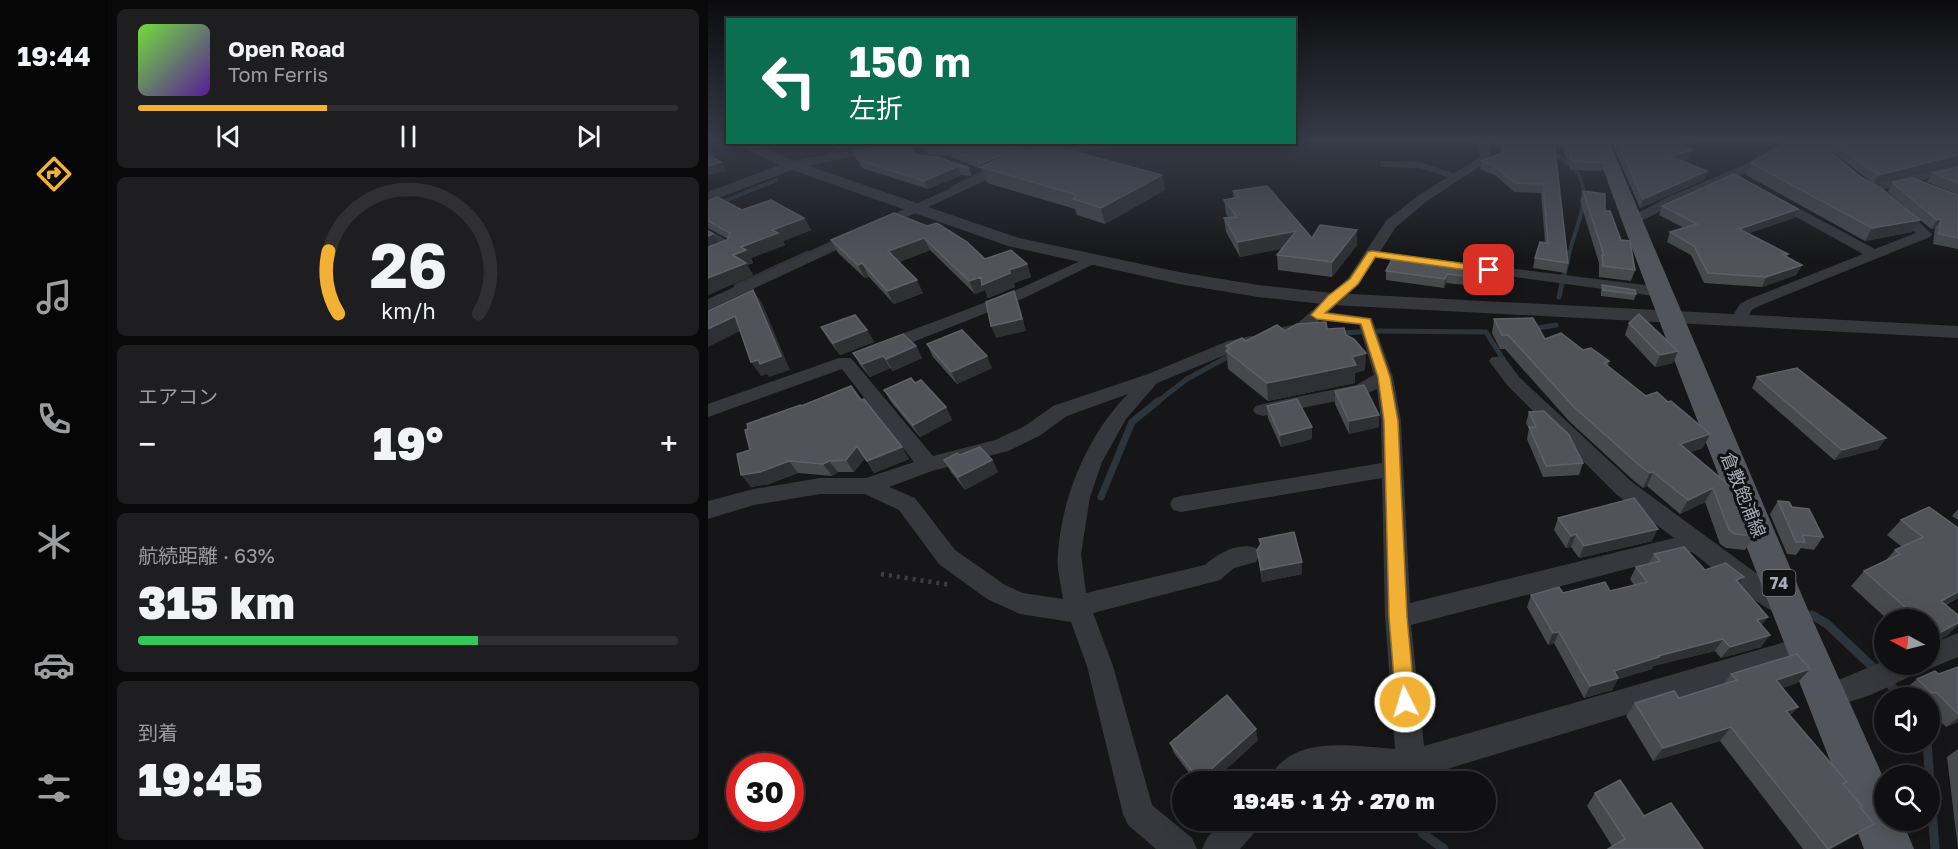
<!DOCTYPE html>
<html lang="ja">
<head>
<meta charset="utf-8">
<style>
  :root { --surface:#101012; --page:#1e1e20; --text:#f1f3f6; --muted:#9c9d9f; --line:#303032; --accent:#f2b134 }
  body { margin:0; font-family:"Golos Text","Noto Sans JP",sans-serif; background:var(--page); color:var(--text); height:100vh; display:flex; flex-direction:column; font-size:22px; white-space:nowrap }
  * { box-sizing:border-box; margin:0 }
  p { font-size:20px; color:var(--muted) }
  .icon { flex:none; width:33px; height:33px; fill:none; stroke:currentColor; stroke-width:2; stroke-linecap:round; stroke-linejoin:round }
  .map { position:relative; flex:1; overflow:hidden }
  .details { display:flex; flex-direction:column; gap:9px; padding:9px; background:#09090a; width:600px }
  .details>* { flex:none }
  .top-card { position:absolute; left:18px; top:18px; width:570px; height:126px; border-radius:0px; box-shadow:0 3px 15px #0003,0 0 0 2px var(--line); background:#0b6e4f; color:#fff; overflow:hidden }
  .needle { width:39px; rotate:277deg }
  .buttons { position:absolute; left:1166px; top:609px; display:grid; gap:12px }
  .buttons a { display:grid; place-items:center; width:66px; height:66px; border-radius:50%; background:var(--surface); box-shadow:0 3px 15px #0003,0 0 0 2px var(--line); font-size:30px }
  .speed { position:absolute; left:18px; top:753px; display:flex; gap:12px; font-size:30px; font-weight:700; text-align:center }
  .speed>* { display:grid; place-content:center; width:78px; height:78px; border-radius:50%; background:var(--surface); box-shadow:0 3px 15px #0003,0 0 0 2px var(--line); line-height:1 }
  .speed .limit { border:9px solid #d22; background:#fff; color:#111 }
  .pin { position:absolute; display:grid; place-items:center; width:51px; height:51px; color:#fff; margin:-26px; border-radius:12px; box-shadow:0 3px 9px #0006 }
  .me { position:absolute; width:66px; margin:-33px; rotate:355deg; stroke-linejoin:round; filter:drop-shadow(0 0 4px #0008) }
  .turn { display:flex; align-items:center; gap:21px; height:126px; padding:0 24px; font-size:27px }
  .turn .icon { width:78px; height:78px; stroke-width:2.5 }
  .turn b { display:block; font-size:42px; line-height:51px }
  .big { font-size:45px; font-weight:800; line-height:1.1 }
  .details .widget { flex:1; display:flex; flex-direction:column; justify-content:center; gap:9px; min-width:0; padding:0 21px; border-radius:9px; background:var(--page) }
  .details .dial { align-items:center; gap:0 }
  .dial svg { height:156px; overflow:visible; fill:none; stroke:var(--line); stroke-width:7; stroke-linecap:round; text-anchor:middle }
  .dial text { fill:var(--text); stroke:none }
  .song { display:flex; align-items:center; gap:18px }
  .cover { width:72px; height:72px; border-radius:9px; background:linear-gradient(135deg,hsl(100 70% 55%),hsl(270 70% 35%)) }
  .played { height:6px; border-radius:3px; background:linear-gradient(90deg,var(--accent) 35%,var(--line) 35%) }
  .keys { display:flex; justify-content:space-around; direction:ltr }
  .heat { display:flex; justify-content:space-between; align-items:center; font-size:33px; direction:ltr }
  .charge { height:9px; border-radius:4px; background:linear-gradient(90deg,#34c759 63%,var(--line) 0) }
  .trip { position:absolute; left:464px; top:771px; width:324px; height:60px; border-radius:30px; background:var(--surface); box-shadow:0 3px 15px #0003,0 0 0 2px var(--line); font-weight:800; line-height:60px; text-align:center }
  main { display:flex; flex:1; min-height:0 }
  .menu { display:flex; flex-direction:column; width:108px; justify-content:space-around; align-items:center; background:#060607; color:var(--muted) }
  .menu .icon { width:42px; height:42px }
  .menu .on { color:var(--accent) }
  .menu b { font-size:27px; color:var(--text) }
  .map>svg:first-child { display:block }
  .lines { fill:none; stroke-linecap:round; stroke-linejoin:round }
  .stream-far3 { stroke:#2c353c; stroke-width:4 }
  .stream-far2 { stroke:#2c353c; stroke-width:5 }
  .stream-far1 { stroke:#2c353c; stroke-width:7 }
  .stream { stroke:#2c353c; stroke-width:9 }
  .path { stroke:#3d3f44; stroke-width:4.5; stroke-dasharray:3 5; stroke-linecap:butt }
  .service { stroke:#37383d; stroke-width:6 }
  .minor { fill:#37383d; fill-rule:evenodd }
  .tertiary { fill:#37383d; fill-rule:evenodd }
  .primary { fill:#53555c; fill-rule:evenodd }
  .wall { fill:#47494d }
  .shaded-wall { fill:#2f3033 }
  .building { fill:#525359; stroke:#5f6168; stroke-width:1.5 }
  .route { fill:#f2b134; stroke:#9d7322; stroke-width:1.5 }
  .labels { text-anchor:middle; stroke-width:6; stroke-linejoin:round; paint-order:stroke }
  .shield { fill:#111113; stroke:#7b7e86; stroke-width:1.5 }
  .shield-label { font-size:16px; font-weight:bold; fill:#a8adb8 }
  .street-label { font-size:18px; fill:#a8adb8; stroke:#111113 }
</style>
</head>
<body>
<main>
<nav class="menu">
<b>19:44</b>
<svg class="icon on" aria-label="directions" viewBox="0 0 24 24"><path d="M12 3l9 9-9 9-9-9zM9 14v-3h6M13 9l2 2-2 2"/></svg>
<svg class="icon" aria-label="music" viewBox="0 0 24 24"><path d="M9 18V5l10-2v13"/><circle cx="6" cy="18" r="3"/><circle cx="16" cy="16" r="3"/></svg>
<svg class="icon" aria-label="phone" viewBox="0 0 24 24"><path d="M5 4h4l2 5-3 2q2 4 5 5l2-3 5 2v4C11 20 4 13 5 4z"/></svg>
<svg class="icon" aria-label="climate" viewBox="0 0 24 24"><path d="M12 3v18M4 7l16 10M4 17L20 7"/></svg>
<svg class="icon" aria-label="car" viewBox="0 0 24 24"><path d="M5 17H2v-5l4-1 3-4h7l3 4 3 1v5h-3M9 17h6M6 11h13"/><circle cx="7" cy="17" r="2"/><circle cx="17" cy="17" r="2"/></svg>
<svg class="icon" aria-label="filters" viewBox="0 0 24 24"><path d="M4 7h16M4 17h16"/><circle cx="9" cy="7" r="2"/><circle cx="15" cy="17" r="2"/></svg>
</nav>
<section class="details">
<div class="widget">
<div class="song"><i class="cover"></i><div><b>Open Road</b><p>Tom Ferris</p></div></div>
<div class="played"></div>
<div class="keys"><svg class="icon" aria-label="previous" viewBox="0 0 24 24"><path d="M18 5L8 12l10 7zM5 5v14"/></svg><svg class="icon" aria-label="pause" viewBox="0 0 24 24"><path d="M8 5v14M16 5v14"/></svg><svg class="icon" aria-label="next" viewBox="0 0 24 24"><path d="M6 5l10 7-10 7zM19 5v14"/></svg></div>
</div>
<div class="widget dial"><svg viewBox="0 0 100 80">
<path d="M14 69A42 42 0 1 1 86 69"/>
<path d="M14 69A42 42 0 0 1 9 37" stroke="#f2b134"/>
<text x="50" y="56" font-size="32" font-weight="700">26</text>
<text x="50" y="72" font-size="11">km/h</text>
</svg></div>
<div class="widget"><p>エアコン</p>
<div class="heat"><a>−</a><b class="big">19°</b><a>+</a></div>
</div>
<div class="widget"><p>航続距離 · 63%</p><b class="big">315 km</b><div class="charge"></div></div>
<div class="widget"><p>到着</p><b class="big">19:45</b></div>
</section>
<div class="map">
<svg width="1250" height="849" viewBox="0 0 1250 849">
  <rect width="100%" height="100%" fill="#161618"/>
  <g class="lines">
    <g class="stream-far3">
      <path d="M193,148L219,142"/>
      <path d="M344,149L367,146"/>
      <path d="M843,151C851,157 863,164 869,172C886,197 866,229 861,255"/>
      <path d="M123,155L136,142"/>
      <path d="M244,188L280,170"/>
      <path d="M0,208L68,180"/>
      <path d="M97,255L130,240"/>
    </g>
    <g class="stream-far2">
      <path d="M28,286L100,253"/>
      <path d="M851,297L861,253"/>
      <path d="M824,329L848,325"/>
      <path d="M670,331L778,332L798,364"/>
      <path d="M632,333L652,332"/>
      <path d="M448,403L479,379L525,354"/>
    </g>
    <path class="stream-far1" d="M393,497L424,422L450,401"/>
    <g class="stream">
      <path d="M1104,615L1119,624L1169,671"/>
      <path d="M1178,680L1194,698"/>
      <path d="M1219,742L1227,849"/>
      <path d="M713,820L714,833L736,849"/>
    </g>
    <path class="path" d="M173,574L242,585"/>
    <g class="service">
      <path d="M675,164L712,165L748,177"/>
      <path d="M0,233L24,246"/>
    </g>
    <g class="minor">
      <path d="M0,141H7L0,144Z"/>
      <path d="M770,141H782V160L719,201L688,227L651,284L621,312L664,318L685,377L693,421L702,603L966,538L908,494L800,386L781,361L784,357H796L812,378L924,482L1063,584L1088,597L1091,605L1088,613C1085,614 1082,616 1079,616C1061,616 1001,565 984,552L703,625L716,746L1098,636L1107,640L1111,648L1107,656L1098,660L703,780L626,774L596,782H560C580,733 645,746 687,749L677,617L674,478L473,512L465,510L462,504L465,498L473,496L674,463L673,421L669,389L653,396L555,416L548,414L545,410L548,406L555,404L648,385L666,375L651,325L612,320L601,332L577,337L569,332L571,328L589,324L640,278L678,221L711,195L772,157Z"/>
      <path d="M189,142H215L84,169L78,165L84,161Z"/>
      <path d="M391,142H424L419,145L333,157L327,154L333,151Z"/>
      <path d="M1072,143L1076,144V148L1047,169L977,199L929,223L924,224L917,220L960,197L1038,164Z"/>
      <path d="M300,162L304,164V168L0,310V299Z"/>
      <path d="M1250,164V172L1177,189L1179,196L1177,199L1173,200L1167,196L1164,187L1166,184Z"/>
      <path d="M1066,195L1167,249L1208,233L1183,212L1181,209L1183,206H1193L1224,234L1222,237L1051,306L1044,310L1036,323H1024L1022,320L1032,304L1039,300L1155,254L1061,202L1060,199Z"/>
      <path d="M383,256L388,257L390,260L388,263L314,299L182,351H170L167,347L170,343L302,293Z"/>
      <path d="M761,263L953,287L961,292L953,297L756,270L754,267Z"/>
      <path d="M543,336L549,337L551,341L549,345L532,349L449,383L418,419L394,462L382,497L373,554L378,593L497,565C511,553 530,542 548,548L552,555L548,562L526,568L512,580L385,613L405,666L444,805L484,838L489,849H448L420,825L415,814L379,666L363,622L312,614L279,599L231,564L191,510L157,494H112L46,505L0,519V501L46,489L112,478H158L206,462L134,369L0,417V404L131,358H143L225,456L287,440L317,426L345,406L440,374L520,341ZM420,394C380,434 354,496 350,553C348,567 353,584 355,599L315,593L297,585L247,550L207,498L181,487L224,471L300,451L331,436L359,416Z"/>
      <path d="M1250,633V657L1221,669L1213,666L1210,673C1184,684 1136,713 1108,702L1104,693L1108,684L1118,680L1133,679L1176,661V664H1221V645Z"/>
      <path d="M515,820H552L548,831L532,849H494L499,838Z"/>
    </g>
    <path class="tertiary" d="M23,142H42L89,162L311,238L471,272L550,285L624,293L1250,326V338L624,305L550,297L471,284L300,246L84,170L0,202V192L71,165Z"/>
    <path class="primary" d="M885,141H901L1098,605L1176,779V820H1194L1206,849H1156C1066,613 970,379 885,141Z"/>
  </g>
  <g class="wall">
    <path d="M791,141H853L846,142L860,263L858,273L825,268L827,258L837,242L833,193L806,192L787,175L772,169L774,161L793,153Z"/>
    <path d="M853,141H888L896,163L894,171L862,170Z"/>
    <path d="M903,141H999L973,145L981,159L973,161L996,180L932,208Z"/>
    <path d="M1110,141H1250V163L1166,184Z"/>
    <path d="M212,142H306L318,146L319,149L457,190L397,224L369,215L367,209L279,183L275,171L274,172L273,169L241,156L220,154Z"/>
    <path d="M146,151L208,155L261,168L264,176L253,175L220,189L154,168Z"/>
    <path d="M1043,163L1153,177L1212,220L1204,232L1157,241L1038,175Z"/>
    <path d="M1250,167V194L1219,182L1225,173Z"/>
    <path d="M1185,182L1250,195V249L1225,244L1227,228L1223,229L1181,193L1180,191Z"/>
    <path d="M525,191L604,238L649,230V245L624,277L570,270L569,255L574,248L532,257L518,232L516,218L520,217L518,214L516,200L526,198Z"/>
    <path d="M875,191L897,211L913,240L927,270L923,281L891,277V263L872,201Z"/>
    <path d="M0,201L34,210L96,218L103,230L75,241L77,245L43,258L45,263L39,265L45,275L0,295V231L5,234L11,243L20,239L0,228Z"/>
    <path d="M954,206L1090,209L1086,218L1041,233L1080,254L1079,257L1094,265L1088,275L1054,287L996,283L983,255L959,242L962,232L976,228L951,215Z"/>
    <path d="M186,213L277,259L319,264L323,277L306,283L307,287L280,298L277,290L267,294L222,250L191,262L215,293L186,304L161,277L157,278L130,253L123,240Z"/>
    <path d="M686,255L788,279L786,288L738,283L736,288L678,280V271Z"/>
    <path d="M894,285L928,294L926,300L893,296V291Z"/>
    <path d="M786,319L837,339L875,350L901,361L900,366L995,448L982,452L1047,536L1037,550L1018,548L1012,544L997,502L972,514L939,486L935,488L925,480L861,421L797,349H792L784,333Z"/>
    <path d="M921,323L965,363L947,367L917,335Z"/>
    <path d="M113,327L159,330L166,342L132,355L120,339Z"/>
    <path d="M619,329L638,335L657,370L647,373V383L560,401L520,369L518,346L577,331Z"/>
    <path d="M219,344L284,368L249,384L225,357Z"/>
    <path d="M208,346L214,358L185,371L182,368L162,377L152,365L145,353Z"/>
    <path d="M1049,377L1178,438L1170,449L1126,460L1044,388Z"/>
    <path d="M207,383L238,407L244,420L212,437L183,402L176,390Z"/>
    <path d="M627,391L671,427L641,434L627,404Z"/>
    <path d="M153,400L201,459L166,473L157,458L146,472H130L124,476L90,473L61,484L43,487L42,450L93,406Z"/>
    <path d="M559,406L604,427V439L573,447L560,418Z"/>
    <path d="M821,412L875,463L871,475L835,477L819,439L821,429L818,423Z"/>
    <path d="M252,455L284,460L290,472L257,490L243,472L236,460Z"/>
    <path d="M1070,501L1084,507L1115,537L1106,550L1093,548L1088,555L1079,554L1062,514Z"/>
    <path d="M1221,507L1250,598L1238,605L1240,635L1221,644V620H1180L1143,586L1156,571L1177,561L1187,550L1194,547L1179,535L1193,520Z"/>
    <path d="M1250,509V520L1244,516Z"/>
    <path d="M850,518L944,541L871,558L863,547L858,548L846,530Z"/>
    <path d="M551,539L594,562V574L554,582L549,550L552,545Z"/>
    <path d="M946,554L997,570L1032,584L1054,625L1053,647L1013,658L1007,651L945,666L944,669L910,679L904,690L876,698L846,643L840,645L819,607L823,595L902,591L926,585L922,579L928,567L940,564Z"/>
    <path d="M1250,667V722L1238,727L1221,710V698H1203L1196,690L1209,679L1231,674Z"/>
    <path d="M1102,669L1089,683L1074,688L1090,707L1081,716L1139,782L1136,784L1152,807L1148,835L1123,849H1095L1012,741L945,761L918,716L927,703L971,698L1015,685L1023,674Z"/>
    <path d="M550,740L504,782H488L466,753L462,743Z"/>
    <path d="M1250,749V849L1239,757Z"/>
    <path d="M887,793L936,816L995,849L904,846L879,806Z"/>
  </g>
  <g class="shaded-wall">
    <path d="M959,141H999L957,147Z"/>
    <path d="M141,142H174L144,148Z"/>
    <path d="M318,146L321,154L273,167L275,171L274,172L271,164Z"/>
    <path d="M0,148H2L7,156L0,158Z"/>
    <path d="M984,150L981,159L958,164L961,156Z"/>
    <path d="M1250,155V163L1166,184L1170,175Z"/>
    <path d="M13,162L18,171L0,175V166Z"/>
    <path d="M250,166L253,175L220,189L216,181Z"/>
    <path d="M999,171L996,180L932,208L935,199Z"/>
    <path d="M454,175L457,190L397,224L393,208Z"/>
    <path d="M1090,209L1086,218L1027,238L1031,229Z"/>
    <path d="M96,218L103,230L75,241L77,245L43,258L45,263L39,265L45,275L0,295V278L33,247L64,230Z"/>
    <path d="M1233,219L1227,228L1223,229L1229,220Z"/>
    <path d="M1212,220L1204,232L1157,241L1164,228Z"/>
    <path d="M649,230V245L624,277V262Z"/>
    <path d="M588,231L589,246L532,257L530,242Z"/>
    <path d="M5,234L13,246L0,251V236Z"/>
    <path d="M216,238L222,250L186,264L180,251Z"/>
    <path d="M154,263L161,277L157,278L150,265Z"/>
    <path d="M319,264L323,277L306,283L307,287L280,298L277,290L267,294L261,281L273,277L301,270Z"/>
    <path d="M1094,265L1088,275L1054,287L1058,277Z"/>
    <path d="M739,274L738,283L736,288L737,279Z"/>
    <path d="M209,280L215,293L186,304L179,291Z"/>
    <path d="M45,290L54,303L82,370L61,377L59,374L53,376L43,362Z"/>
    <path d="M306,291L311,303L318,331L288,338L283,326Z"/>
    <path d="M27,316L36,329L0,347V329Z"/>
    <path d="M159,330L166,342L132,355L125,343Z"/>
    <path d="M208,346L214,358L185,371L178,359Z"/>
    <path d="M970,351L965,363L947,367L952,355Z"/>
    <path d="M658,353L657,370L647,373V383L560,401L559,383Z"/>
    <path d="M175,356L182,368L162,377L154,364Z"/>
    <path d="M279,356L284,368L249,384L243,372Z"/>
    <path d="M238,407L244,420L212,437L205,425Z"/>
    <path d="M671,415V427L641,434V421Z"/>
    <path d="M604,427V439L573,447L572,435Z"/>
    <path d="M1002,434L995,448L965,458L972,444Z"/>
    <path d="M1178,438L1170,449L1126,460L1134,450Z"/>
    <path d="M149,446L157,458L146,472L138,460Z"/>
    <path d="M194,447L201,459L166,473L159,461Z"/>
    <path d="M284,460L290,472L257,490L250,477Z"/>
    <path d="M81,461L90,473L61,484L43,487L33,475Z"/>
    <path d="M121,461L130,472L124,476L115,464Z"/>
    <path d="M945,472L939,486L935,488L942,473Z"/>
    <path d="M1005,488L997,502L972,514L980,500Z"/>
    <path d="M950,529L944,541L871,558L876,546Z"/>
    <path d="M868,534L863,547L858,548L863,536Z"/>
    <path d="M594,562V574L554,582L553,570Z"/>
    <path d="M1036,577L1028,589V580Z"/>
    <path d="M1250,592V598L1217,615L1233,601Z"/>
    <path d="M1060,617L1051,628L1049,620Z"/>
    <path d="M1250,623V625L1240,635L1221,644V641L1229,634Z"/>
    <path d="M851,632L846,643L840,645L845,633Z"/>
    <path d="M1062,635L1053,647L1013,658L1022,647Z"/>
    <path d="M1015,639L1007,651L945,666L944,669L910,679L904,690L876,698L882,686L906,671L950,656Z"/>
    <path d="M1102,669L1089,683L1056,694L1068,680Z"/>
    <path d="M1090,707L1076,720L1078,711Z"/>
    <path d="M1250,718V722L1238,727Z"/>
    <path d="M1023,727L1012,741L945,761L955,748Z"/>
    <path d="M548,729L550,740L504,782H492L491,780Z"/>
    <path d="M1166,824L1148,835L1123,849H1119Z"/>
  </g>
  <g class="building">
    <path d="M794,141H846L860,263L827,258L832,242L840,243L835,184L807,183L788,167L774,161L796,152Z"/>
    <path d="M858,141H888L896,163L864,161Z"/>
    <path d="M909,141H964L984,150L961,156L999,171L935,199Z"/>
    <path d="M1081,141H1109L1153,177L1174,189L1212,220L1164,228L1043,163Z"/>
    <path d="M1124,141H1250V155L1170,175Z"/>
    <path d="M192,142H198L208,155L230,157L261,168L250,166L216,181L150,160L146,151Z"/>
    <path d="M214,142H306L318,146L271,164L270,161L238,148L217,146Z"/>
    <path d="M337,144L454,175L393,208L365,199L369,195L273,167L307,152Z"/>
    <path d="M0,155L13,162L0,166Z"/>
    <path d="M1250,167V183L1225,173Z"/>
    <path d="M1026,174L1090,209L1031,229L1080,254L1075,255L1094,265L1058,277L1000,273L986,246L962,232L989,224L954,206Z"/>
    <path d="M1204,178L1250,195V238L1231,234L1233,219L1229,220L1186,184L1185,182Z"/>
    <path d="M559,186L604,238L612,225L649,230L624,262L569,255L588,231L530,242L516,218L529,217L516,200L531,197L525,191Z"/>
    <path d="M875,191L897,194V211H902L913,240L922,241L927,270L895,266L894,255H896Z"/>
    <path d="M9,197L34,210L63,200L96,218L64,230L70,233L33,247L38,250L25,255L38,263L0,278V247L19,240L22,233L0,221V201Z"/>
    <path d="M186,213L219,226L229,223L259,242L277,259L303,250L319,264L301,270L302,273L274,285L273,277L261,281L216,238L180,251L209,280L179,291L154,263L150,265L123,240Z"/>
    <path d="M0,231L5,234L0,236Z"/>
    <path d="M686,255L788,268V279L739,274L737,279L678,271Z"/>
    <path d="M894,285L927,290L928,294L895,290Z"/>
    <path d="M45,290L73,356L52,364L50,360L43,362L27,316L0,329V311Z"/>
    <path d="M306,291L314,319L283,326L278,302Z"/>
    <path d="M931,314L970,351L952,355L921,323Z"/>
    <path d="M147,315L159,330L125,343L113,327Z"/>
    <path d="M825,318L837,339L853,333L875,350L883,348L901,361L896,363L938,396L949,392L960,402L963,401L1002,434L972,444L1028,491L1047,536L1027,534L1021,530L1005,488L980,500L945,472L942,473L932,466L866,407L800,335H794L786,319Z"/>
    <path d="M618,322L619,329L636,328L638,335L646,339L658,353L644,357L648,365L559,383L518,351L522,349L518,346L534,338L538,341L569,325L577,331L589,324Z"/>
    <path d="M254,330L279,356L243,372L219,344Z"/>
    <path d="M195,334L208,346L178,359L175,356L154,364L145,353Z"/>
    <path d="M1089,368L1178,438L1134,450L1049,377Z"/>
    <path d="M203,378L207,383L213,380L238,407L205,425L176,390Z"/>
    <path d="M656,385L671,415L641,421L627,391Z"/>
    <path d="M143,386L153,400L156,399L194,447L159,461L149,446L138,460L121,461L115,464L81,461L52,472L33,475L29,454L42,450L37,430L40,429L39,424L92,405L93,406Z"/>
    <path d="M589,399L604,427L572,435L559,406Z"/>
    <path d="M836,411L861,435L875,463L838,466L821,427H828L821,412Z"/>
    <path d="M272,447L284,460L250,477L236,460L249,453L252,455Z"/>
    <path d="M926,498L950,529L876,546L868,534L863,536L850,518Z"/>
    <path d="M1070,501L1081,502L1084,507L1101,509L1115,537L1094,535L1097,542H1088Z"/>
    <path d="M1221,507L1250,528V592L1233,601L1250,615V623L1229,634L1221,627V620H1212L1156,571L1192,554L1187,550L1215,537L1193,520Z"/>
    <path d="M586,532L594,562L553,570L549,550L553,544L551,539Z"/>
    <path d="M976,547L997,570L1018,563L1036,577L1028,580L1060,617L1049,620L1062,635L1022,647L1015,639L950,656L951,657L906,671L910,678L882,686L851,632L845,633L823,595L851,587L855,593L897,582L902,591L939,582L928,567L952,561L946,554Z"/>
    <path d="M1089,654L1102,669L1068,680L1090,707L1078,711L1139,782L1135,784L1154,806L1152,807L1166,824L1120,849L1023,727L955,748L927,703L966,691L971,698L1029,680L1023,674Z"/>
    <path d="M1250,667V714L1228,692L1224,693L1209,679L1227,671L1231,674Z"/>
    <path d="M519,695L548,729L491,780L462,743Z"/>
    <path d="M912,780L936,816L963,803L995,849H900L917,839L887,793Z"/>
  </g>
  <linearGradient id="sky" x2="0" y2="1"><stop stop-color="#0c0c0d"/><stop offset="0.54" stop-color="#363c48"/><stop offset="1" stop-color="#363c48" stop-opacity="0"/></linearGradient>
  <rect width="1250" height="260" fill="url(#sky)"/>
  <path class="route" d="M664,251L781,267L786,270L781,273L667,257L650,284L617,313L662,319L682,377L690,421L699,617L707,702L704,708L697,711L690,708L688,702L681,617L676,421L670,377L653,324L609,319L603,315L620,296L642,279L660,252Z"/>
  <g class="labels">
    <rect class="shield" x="1054.5" y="570" width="33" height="26" rx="4.5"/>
    <g class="shield-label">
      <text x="1071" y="589">74</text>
    </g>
    <g class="street-label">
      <text transform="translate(1035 495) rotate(68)" y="6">倉敷飽浦線</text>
    </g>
  </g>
</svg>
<div class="buttons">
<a><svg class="needle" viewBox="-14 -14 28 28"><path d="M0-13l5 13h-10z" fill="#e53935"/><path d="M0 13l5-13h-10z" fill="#9c9d9f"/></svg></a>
<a><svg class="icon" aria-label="sound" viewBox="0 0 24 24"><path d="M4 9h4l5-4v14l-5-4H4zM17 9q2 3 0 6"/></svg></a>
<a><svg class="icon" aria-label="search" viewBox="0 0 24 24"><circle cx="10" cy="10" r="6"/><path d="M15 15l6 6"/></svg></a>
</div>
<div class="speed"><div class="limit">30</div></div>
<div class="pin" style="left:781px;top:270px;background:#d93025"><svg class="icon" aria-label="arrive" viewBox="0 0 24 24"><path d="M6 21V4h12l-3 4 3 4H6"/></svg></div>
<svg class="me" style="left:697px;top:702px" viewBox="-20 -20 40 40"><circle r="17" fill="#f2b134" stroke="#fff" stroke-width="3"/><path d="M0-11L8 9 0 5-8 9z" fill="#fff"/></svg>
<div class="trip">19:45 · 1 分 · 270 m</div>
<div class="top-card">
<div class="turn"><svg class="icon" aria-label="left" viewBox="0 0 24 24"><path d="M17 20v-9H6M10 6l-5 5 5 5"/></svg><div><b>150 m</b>左折</div></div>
</div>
</div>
</main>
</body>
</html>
